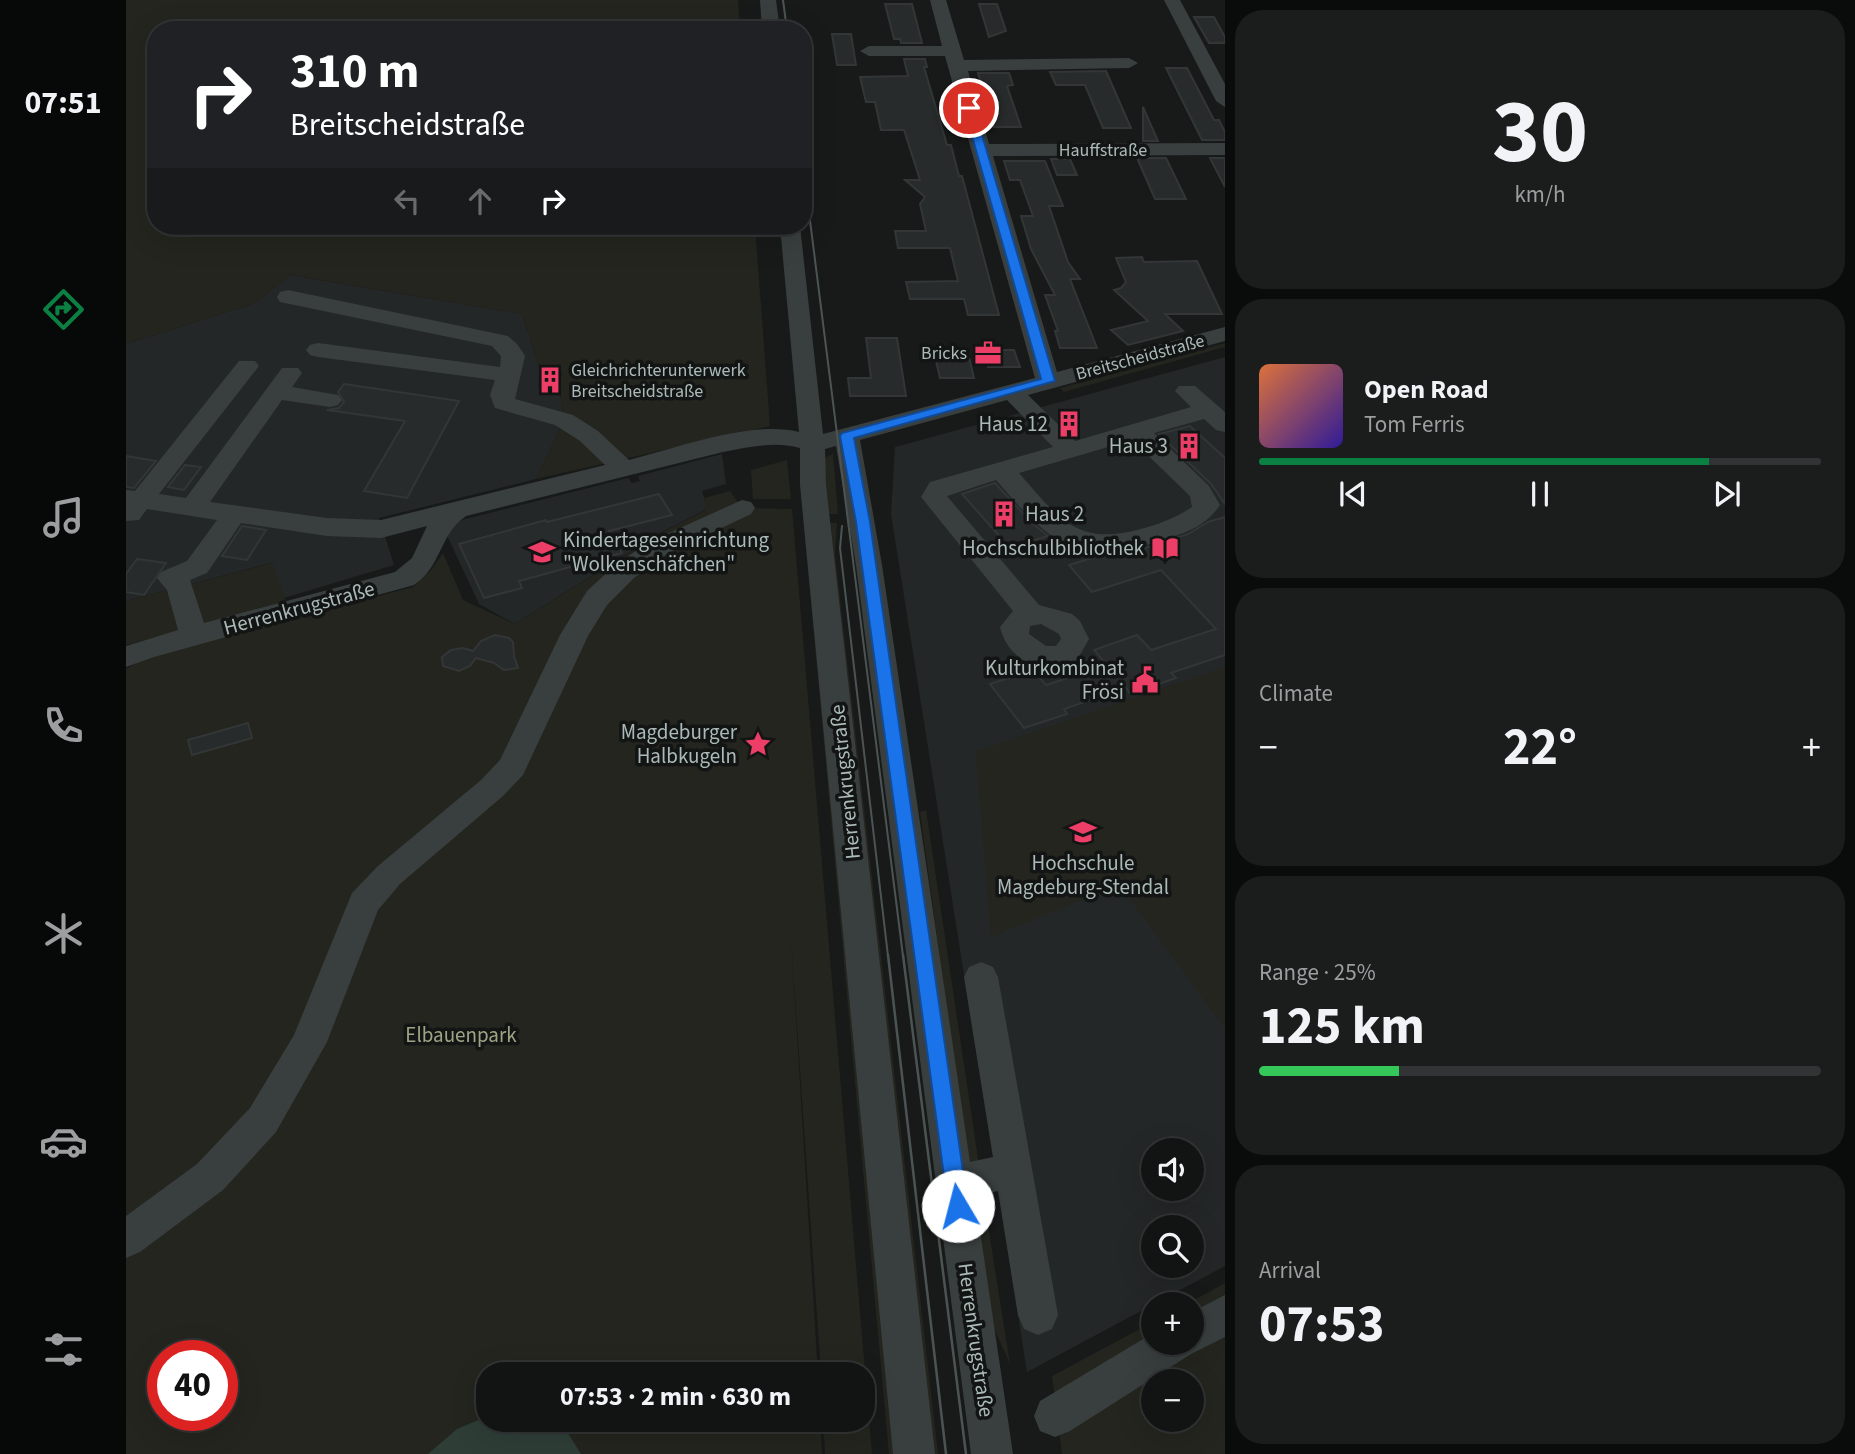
<!DOCTYPE html>
<html lang="en">
<head>
<meta charset="utf-8">
<style>
  :root { --surface:#121414; --page:#1b1d1d; --text:#f1f3f6; --muted:#9c9ea0; --line:#313334; --accent:#0b8043 }
  body { margin:0; font-family:"Source Sans 3",sans-serif; background:var(--page); color:var(--text); height:100vh; display:flex; flex-direction:column; font-size:26px; white-space:nowrap }
  * { box-sizing:border-box; margin:0 }
  p { font-size:23px; color:var(--muted) }
  .icon { flex:none; width:38px; height:38px; fill:none; stroke:currentColor; stroke-width:2; stroke-linecap:round; stroke-linejoin:round }
  .map { position:relative; flex:1; overflow:hidden }
  .panel { display:flex; flex-direction:column; gap:10px; padding:10px; background:#0a0b0b; width:630px }
  .panel>* { flex:none }
  .top-card { position:absolute; left:21px; top:21px; width:665px; height:214px; border-radius:28px; box-shadow:0 7px 28px #0002,0 0 0 2px var(--line); background:#202124; color:#fff; overflow:hidden }
  .fabs { position:absolute; left:1015px; top:1138px; display:grid; gap:14px }
  .fabs a { display:grid; place-items:center; width:63px; height:63px; border-radius:50%; background:var(--surface); box-shadow:0 7px 28px #0002,0 0 0 2px var(--line); font-size:35px }
  .speed { position:absolute; left:21px; top:1340px; display:flex; gap:14px; font-size:35px; font-weight:700; text-align:center }
  .speed>* { display:grid; place-content:center; width:91px; height:91px; border-radius:50%; background:var(--surface); box-shadow:0 7px 28px #0002,0 0 0 2px var(--line); line-height:1 }
  .speed .limit { border:10px solid #d22; background:#fff; color:#111 }
  .pin { position:absolute; display:grid; place-items:center; width:60px; height:60px; color:#fff; margin:-30px; border:4px solid #fff; border-radius:50%; box-shadow:0 2px 7px #0007 }
  .me { position:absolute; width:77px; margin:-38px; rotate:352deg; stroke-linejoin:round; filter:drop-shadow(0 0 5px #0008) }
  .turn { display:flex; align-items:center; gap:24px; height:147px; padding:0 28px; font-size:32px }
  .turn .icon { width:91px; height:91px; stroke-width:2.5 }
  .turn b { display:block; font-size:49px; line-height:60px }
  .lanes { display:flex; align-items:center; height:66px; padding:0 28px; background:#0003; justify-content:center; gap:35px; direction:ltr }
  .lanes .off { opacity:.35 }
  .big { font-size:52px; font-weight:700; line-height:1.1 }
  .panel .widget { flex:1; display:flex; flex-direction:column; justify-content:center; gap:10px; min-width:0; padding:0 24px; border-radius:28px; background:var(--page) }
  .panel .dial { align-items:center; gap:0 }
  .dial b { font-size:91px; line-height:1 }
  .song { display:flex; align-items:center; gap:21px }
  .cover { width:84px; height:84px; border-radius:10px; background:linear-gradient(135deg,hsl(20 70% 55%),hsl(250 70% 35%)) }
  .played { height:7px; border-radius:4px; background:linear-gradient(90deg,var(--accent) 80%,var(--line) 80%) }
  .keys { display:flex; justify-content:space-around; direction:ltr }
  .heat { display:flex; justify-content:space-between; align-items:center; font-size:38px; direction:ltr }
  .charge { height:10px; border-radius:5px; background:linear-gradient(90deg,#34c759 25%,var(--line) 0) }
  .trip { position:absolute; left:350px; top:1362px; width:399px; height:70px; border-radius:28px; background:var(--surface); box-shadow:0 7px 28px #0002,0 0 0 2px var(--line); font-weight:700; line-height:70px; text-align:center }
  main { display:flex; flex:1; min-height:0 }
  .tab-bar { display:flex; flex-direction:column; width:126px; justify-content:space-around; align-items:center; background:#070808; color:var(--muted) }
  .tab-bar .icon { width:49px; height:49px }
  .tab-bar .active { color:var(--accent) }
  .tab-bar b { font-size:32px; color:var(--text) }
  .map>svg:first-child { display:block }
  .built { fill:#242727; fill-rule:evenodd }
  .green { fill:#24251e; fill-rule:evenodd }
  .water { fill:#2e3e37 }
  .building { fill:#282b2b; stroke:#323636; stroke-width:2 }
  .lines { fill:none; stroke-linecap:round; stroke-linejoin:round }
  .minor { fill:#393f3f; fill-rule:evenodd }
  .tram-far1 { stroke:#4c5453; stroke-width:2 }
  .tram { stroke:#4c5453; stroke-width:2.5 }
  .route { fill:#1a73e8; stroke:#114b97; stroke-width:2 }
  .labels { text-anchor:middle; stroke-width:7; stroke-linejoin:round; paint-order:stroke }
  .far-street-label { font-size:18px; fill:#abbab7; stroke:#131515 }
  .far-poi-label { font-size:18px; fill:#abbab7; stroke:#131515; text-anchor:end }
  .poi-label { font-size:21px; fill:#abbab7; stroke:#131515; text-anchor:end }
  .street-label { font-size:21px; fill:#abbab7; stroke:#131515 }
  .park-label { font-size:21px; fill:#9ea483; stroke:#131515 }
</style>
</head>
<body>
<main>
<nav class="tab-bar">
<b>07:51</b>
<svg class="icon active" aria-label="directions" viewBox="0 0 24 24"><path d="M12 3l9 9-9 9-9-9zM9 14v-3h6M13 9l2 2-2 2"/></svg>
<svg class="icon" aria-label="music" viewBox="0 0 24 24"><path d="M9 18V5l10-2v13"/><circle cx="6" cy="18" r="3"/><circle cx="16" cy="16" r="3"/></svg>
<svg class="icon" aria-label="phone" viewBox="0 0 24 24"><path d="M5 4h4l2 5-3 2q2 4 5 5l2-3 5 2v4C11 20 4 13 5 4z"/></svg>
<svg class="icon" aria-label="climate" viewBox="0 0 24 24"><path d="M12 3v18M4 7l16 10M4 17L20 7"/></svg>
<svg class="icon" aria-label="car" viewBox="0 0 24 24"><path d="M5 17H2v-5l4-1 3-4h7l3 4 3 1v5h-3M9 17h6M6 11h13"/><circle cx="7" cy="17" r="2"/><circle cx="17" cy="17" r="2"/></svg>
<svg class="icon" aria-label="filters" viewBox="0 0 24 24"><path d="M4 7h16M4 17h16"/><circle cx="9" cy="7" r="2"/><circle cx="15" cy="17" r="2"/></svg>
</nav>
<div class="map">
<svg width="1099" height="1454" viewBox="0 0 1099 1454">
  <rect width="100%" height="100%" fill="#181a1a"/>
  <g class="built">
    <path d="M164,275L396,314L415,373L412,386L433,387L438,420L410,479L253,518L268,565L158,598L145,563L0,601V344L129,303Z"/>
    <path d="M1099,357V1266L901,1372L765,514L769,447ZM1027,1150H1066V1188H1027ZM1027,1227H1066V1265H1027Z"/>
    <path d="M596,454L600,484L576,491L581,509L534,533L389,624L353,604L318,529L324,523L502,478L506,483L514,481L512,476Z"/>
  </g>
  <g class="green">
    <path d="M0,0H612L614,30H30V226H629L644,426L410,479L438,420L433,387L436,374L415,373L396,314L165,275L129,303L0,344Z"/>
    <path d="M1099,343V347L938,392L934,388Z"/>
    <path d="M707,454L712,514H701L697,459Z"/>
    <path d="M661,460L665,499H627L625,470Z"/>
    <path d="M604,491L616,508L666,509L746,1454H699L697,1419H737V1374H695L665,939L692,1374H362V1419H694L696,1454H0V669L22,656L287,587L305,570L317,553L337,600L389,624L535,533L580,510L578,498ZM37,1356H96V1416H37Z"/>
    <path d="M702,523H711L709,555L812,1454H803Z"/>
    <path d="M678,525L774,1454H763Z"/>
    <path d="M146,563L160,602L0,645V601Z"/>
    <path d="M1099,667V1028L993,884L865,937L850,752Z"/>
    <path d="M800,810L853,1165L842,1163L794,812Z"/>
    <path d="M857,1194L884,1364L866,1324L847,1202Z"/>
    <path d="M1099,1283V1454H936L926,1376L1027,1322V1342H1066V1304H1061ZM1027,1381H1066V1419H1027Z"/>
  </g>
  <path class="water" d="M362,1416V1419H433L455,1454H302L331,1429Z"/>
  <g class="building">
    <path d="M759,4H786L796,43H775L774,39H768Z"/>
    <path d="M853,4H871L880,31L863,37Z"/>
    <path d="M1068,17H1088L1099,37V43H1083Z"/>
    <path d="M706,34H725L730,65H711Z"/>
    <path d="M778,59H799L801,67H798L821,145H825L833,176H836L873,315H842L838,299H784L780,282L832,281L824,248H772L769,231H800L794,204L799,197L779,180H794L778,130H755L749,102H740L734,77L782,76Z"/>
    <path d="M1040,68H1061L1088,120H1093L1099,132V140H1076Z"/>
    <path d="M980,71L1005,128H977L959,85H930L924,72Z"/>
    <path d="M852,73H883L887,85L881,86L895,127H867Z"/>
    <path d="M1017,107L1032,141H1017Z"/>
    <path d="M1011,158H1040L1060,199H1029Z"/>
    <path d="M1084,158H1099V187Z"/>
    <path d="M925,159H944L951,175H931Z"/>
    <path d="M878,161H919L937,206H923L942,262L954,279H944L971,348H934L929,331H932L919,295H929L905,249L895,216H907L894,180H884Z"/>
    <path d="M1016,257L1018,262L1071,261L1096,314H1039L1057,331L1002,345L985,330L1022,321L988,290L995,288L1000,282L990,258Z"/>
    <path d="M740,338H771L780,396H724L722,378H745Z"/>
    <path d="M857,350H888L894,367H862Z"/>
    <path d="M808,353H842L848,378H814Z"/>
    <path d="M218,384L333,401L281,498L238,491L279,421L201,410L213,408L218,402L212,392Z"/>
    <path d="M1064,426L1099,458V504L1085,484L1033,434Z"/>
    <path d="M0,456L30,461L8,488L0,487Z"/>
    <path d="M59,465L75,467L58,490L42,487Z"/>
    <path d="M869,483L905,522L922,536L884,548L836,494Z"/>
    <path d="M533,494L546,515L483,531L496,553L393,581L396,588L358,598L333,544L420,520L421,522Z"/>
    <path d="M1099,517V655L1045,673L1050,678L1004,694L1000,688L938,709L941,714L898,728L864,684L907,670L920,685L981,665L968,650L1011,635L1025,650L1090,629L1035,570L966,592L943,565L972,556L995,555L1019,548L1062,534L1082,522Z"/>
    <path d="M116,526L140,530L121,560L96,556Z"/>
    <path d="M11,559L40,563L18,595L0,592V574Z"/>
    <path d="M369,635L383,638L387,642L388,656L392,668L378,670L368,663L350,658L344,666L333,671L317,666L316,657L325,650L337,648L347,651L355,641Z"/>
    <path d="M122,723L126,738L66,755L62,740Z"/>
  </g>
  <g class="lines">
    <g class="minor">
      <path d="M634,0H650L654,30H636Z"/>
      <path d="M804,0H820L838,60L1003,58L1012,63L1003,68L842,71L863,144L1099,143V155L867,156L931,372L1099,327V341L902,395L949,441L1065,407L1049,391L1053,386H1069L1099,412V432L1090,430L1078,419L1028,433L1083,486L1094,505C1080,526 1060,533 1036,540C1021,545 1004,551 989,553C935,560 901,515 870,480L821,496L913,605L946,614L954,621L963,639L951,660C944,663 936,667 929,668C903,671 879,651 874,627L887,611L795,497L804,482L927,447L881,400L734,440L756,565L844,1162L867,1157L838,977L843,967L855,962L867,967L872,977L932,1315L926,1329L912,1335L898,1329L892,1315L872,1191L849,1197L887,1454H845L730,565L710,446L699,449L700,485L809,1454H767L674,485V448C648,441 623,447 597,452L340,516C314,533 315,568 288,585L28,657L0,667V646L52,630L41,590L31,578L35,572L61,561L91,520L21,509L13,520L0,521V490L9,491L113,361H129L133,366L33,494L60,498L156,368H172L176,373L166,387L212,395L216,400L212,405L204,407L156,400L84,502L201,518L255,520L479,465L454,441L429,425L369,408L364,395L369,380L192,357L184,355L180,350L184,345L192,343L374,367L375,356L366,346L154,302L151,297L154,292L162,290L382,336L391,344L399,356L389,399L447,415L472,431L503,460C551,448 625,420 673,432L654,226H674L697,434L909,378L819,56H743L734,51L743,46H816ZM1006,440L1064,496L1066,507C1050,518 1031,525 1011,530C949,546 931,516 893,473ZM115,523L201,536L255,538L301,526L286,558L269,572L78,623L64,580L81,573ZM915,624L933,634L935,639L930,646H920L903,634L904,626Z"/>
      <path d="M1038,0H1054L1099,84V107L1090,101Z"/>
      <path d="M616,500L625,502L629,508L625,514L541,554L508,578L481,605L462,636L397,775L377,796L274,884L252,910L201,1042L150,1132L97,1190L14,1252L0,1258V1216L71,1164L124,1108L168,1035L226,893L252,866L355,780L374,760L434,635L461,591L488,566L523,542Z"/>
      <path d="M1099,1295V1337L1065,1354L944,1431L929,1437L914,1431L908,1416L914,1401L1027,1333V1342H1066V1312Z"/>
    </g>
    <g class="tram-far1">
      <path d="M657,0L661,30"/>
      <path d="M677,165L777,956"/>
      <path d="M716,526L714,548L762,956"/>
    </g>
    <g class="tram">
      <path d="M762,955L820,1454"/>
      <path d="M777,955L840,1454"/>
    </g>
  </g>
  <path class="route" d="M843,105L848,108L929,381L728,438L744,522L842,1206L839,1213L832,1216L825,1213L822,1206L730,522L714,436L716,433L915,379L838,108Z"/>
  <defs>
    <g id="office-bare" transform="scale(2.1)"><path d="M-6-3h4V-5.5h4V-3h4V5H-6ZM-1-4.5V-3h2v-1.5ZM-6 0V1H6V0Z" fill="#ed3e67" stroke="#131515" stroke-width="2.5" paint-order="stroke"/></g>
    <g id="building-bare" transform="scale(2.1)"><path d="M-4-6H4V6H1V3H-1V6H-4ZM-2.5-4.3h1.7v1.8h-1.7ZM.8-4.3h1.7v1.8H.8ZM-2.5-1h1.7V.8h-1.7ZM.8-1h1.7V.8H.8Z" fill="#ed3e67" stroke="#131515" stroke-width="2.5" paint-order="stroke"/></g>
    <g id="library-bare" transform="scale(2.1)"><path d="M-6-4Q-3-5.5-.7-3.5V5Q-3 3-6 4ZM6-4Q3-5.5 .7-3.5V5Q3 3 6 4Z" fill="#ed3e67" stroke="#131515" stroke-width="2.5" paint-order="stroke"/></g>
    <g id="school-bare" transform="scale(2.1)"><path d="M0-5L7-2L0 1L-7-2ZM-4 1L0 2.5L4 1V4Q0 6-4 4Z" fill="#ed3e67" stroke="#131515" stroke-width="2.5" paint-order="stroke"/></g>
    <g id="civic-bare" transform="scale(2.1)"><path d="M-.6-6.5H3V-4.5H.6V-3L4-1V1h2V6H-6V1h2V-1L-.6-3ZM-1.2 2.5V6h2.4V2.5Z" fill="#ed3e67" stroke="#131515" stroke-width="2.5" paint-order="stroke"/></g>
    <g id="sight-bare" transform="scale(2.1)"><path d="M0-6L1.8-2.2L6-1.7L2.9 1.2L3.7 5.4L0 3.3L-3.7 5.4L-2.9 1.2L-6-1.7L-1.8-2.2Z" fill="#ed3e67" stroke="#131515" stroke-width="2.5" paint-order="stroke"/></g>
    <g id="university-bare" transform="scale(2.1)"><path d="M0-5L7-2L0 1L-7-2ZM-4 1L0 2.5L4 1V4Q0 6-4 4Z" fill="#ed3e67" stroke="#131515" stroke-width="2.5" paint-order="stroke"/></g>
  </defs>
  <g fill-rule="evenodd">
    <use href="#office-bare" x="862" y="353"/>
    <use href="#building-bare" x="424" y="380"/>
    <use href="#building-bare" x="943" y="424"/>
    <use href="#building-bare" x="1063" y="446"/>
    <use href="#building-bare" x="878" y="514"/>
    <use href="#library-bare" x="1039" y="548"/>
    <use href="#school-bare" x="416" y="552"/>
    <use href="#civic-bare" x="1019" y="680"/>
    <use href="#sight-bare" x="632" y="744"/>
    <use href="#university-bare" x="957" y="832"/>
  </g>
  <g class="labels">
    <g class="far-street-label">
      <text x="977" y="156">Hauffstraße</text>
      <text transform="translate(1014 357) rotate(-15)" y="6">Breitscheidstraße</text>
    </g>
    <g class="far-poi-label">
      <text x="841" y="359">Bricks</text>
      <text x="445" y="376" text-anchor="start">Gleichrichterunterwerk<tspan x="445" dy="21">Breitscheidstraße</tspan></text>
    </g>
    <g class="poi-label">
      <text x="922" y="431">Haus 12</text>
      <text x="1042" y="453">Haus 3</text>
      <text x="899" y="521" text-anchor="start">Haus 2</text>
      <text x="437" y="547" text-anchor="start">Kindertageseinrichtung<tspan x="437" dy="24">"Wolkenschäfchen"</tspan></text>
      <text x="1018" y="555">Hochschulbibliothek</text>
      <text x="998" y="675">Kulturkombinat<tspan x="998" dy="24">Frösi</tspan></text>
      <text x="611" y="739">Magdeburger<tspan x="611" dy="24">Halbkugeln</tspan></text>
      <text x="957" y="870" text-anchor="middle">Hochschule<tspan x="957" dy="24">Magdeburg-Stendal</tspan></text>
    </g>
    <g class="street-label">
      <text transform="translate(173 608) rotate(-15)" y="7">Herrenkrugstraße</text>
      <text transform="translate(719 782) rotate(-96)" y="7">Herrenkrugstraße</text>
      <text transform="translate(850 1340) rotate(82)" y="7">Herrenkrugstraße</text>
    </g>
    <g class="park-label">
      <text x="335" y="1042">Elbauenpark</text>
    </g>
  </g>
</svg>
<div class="fabs">
<a><svg class="icon" aria-label="sound" viewBox="0 0 24 24"><path d="M4 9h4l5-4v14l-5-4H4zM17 9q2 3 0 6"/></svg></a>
<a><svg class="icon" aria-label="search" viewBox="0 0 24 24"><circle cx="10" cy="10" r="6"/><path d="M15 15l6 6"/></svg></a>
<a>+</a>
<a>−</a>
</div>
<div class="speed"><div class="limit">40</div></div>
<div class="pin" style="left:843px;top:108px;background:#d93025"><svg class="icon" aria-label="arrive" viewBox="0 0 24 24"><path d="M6 21V4h12l-3 4 3 4H6"/></svg></div>
<svg class="me" style="left:832px;top:1206px" viewBox="-20 -20 40 40"><circle r="19" fill="#fff"/><path d="M0-13L10 11 0 6-10 11z" fill="#1a73e8"/></svg>
<div class="trip">07:53 · 2 min · 630 m</div>
<div class="top-card">
<div class="turn"><svg class="icon" aria-label="right" viewBox="0 0 24 24"><path d="M7 20v-9h11M14 6l5 5-5 5"/></svg><div><b>310 m</b>Breitscheidstraße</div></div>
<div class="lanes"><svg class="icon off" aria-label="left" viewBox="0 0 24 24"><path d="M17 20v-9H6M10 6l-5 5 5 5"/></svg><svg class="icon off" aria-label="ahead" viewBox="0 0 24 24"><path d="M12 20V5M6 11l6-6 6 6"/></svg><svg class="icon" aria-label="right" viewBox="0 0 24 24"><path d="M7 20v-9h11M14 6l5 5-5 5"/></svg></div>
</div>
</div>
<section class="panel">
<div class="widget dial"><b>30</b><p>km/h</p></div>
<div class="widget">
<div class="song"><i class="cover"></i><div><b>Open Road</b><p>Tom Ferris</p></div></div>
<div class="played"></div>
<div class="keys"><svg class="icon" aria-label="previous" viewBox="0 0 24 24"><path d="M18 5L8 12l10 7zM5 5v14"/></svg><svg class="icon" aria-label="pause" viewBox="0 0 24 24"><path d="M8 5v14M16 5v14"/></svg><svg class="icon" aria-label="next" viewBox="0 0 24 24"><path d="M6 5l10 7-10 7zM19 5v14"/></svg></div>
</div>
<div class="widget"><p>Climate</p>
<div class="heat"><a>−</a><b class="big">22°</b><a>+</a></div>
</div>
<div class="widget"><p>Range · 25%</p><b class="big">125 km</b><div class="charge"></div></div>
<div class="widget"><p>Arrival</p><b class="big">07:53</b></div>
</section>
</main>
</body>
</html>
